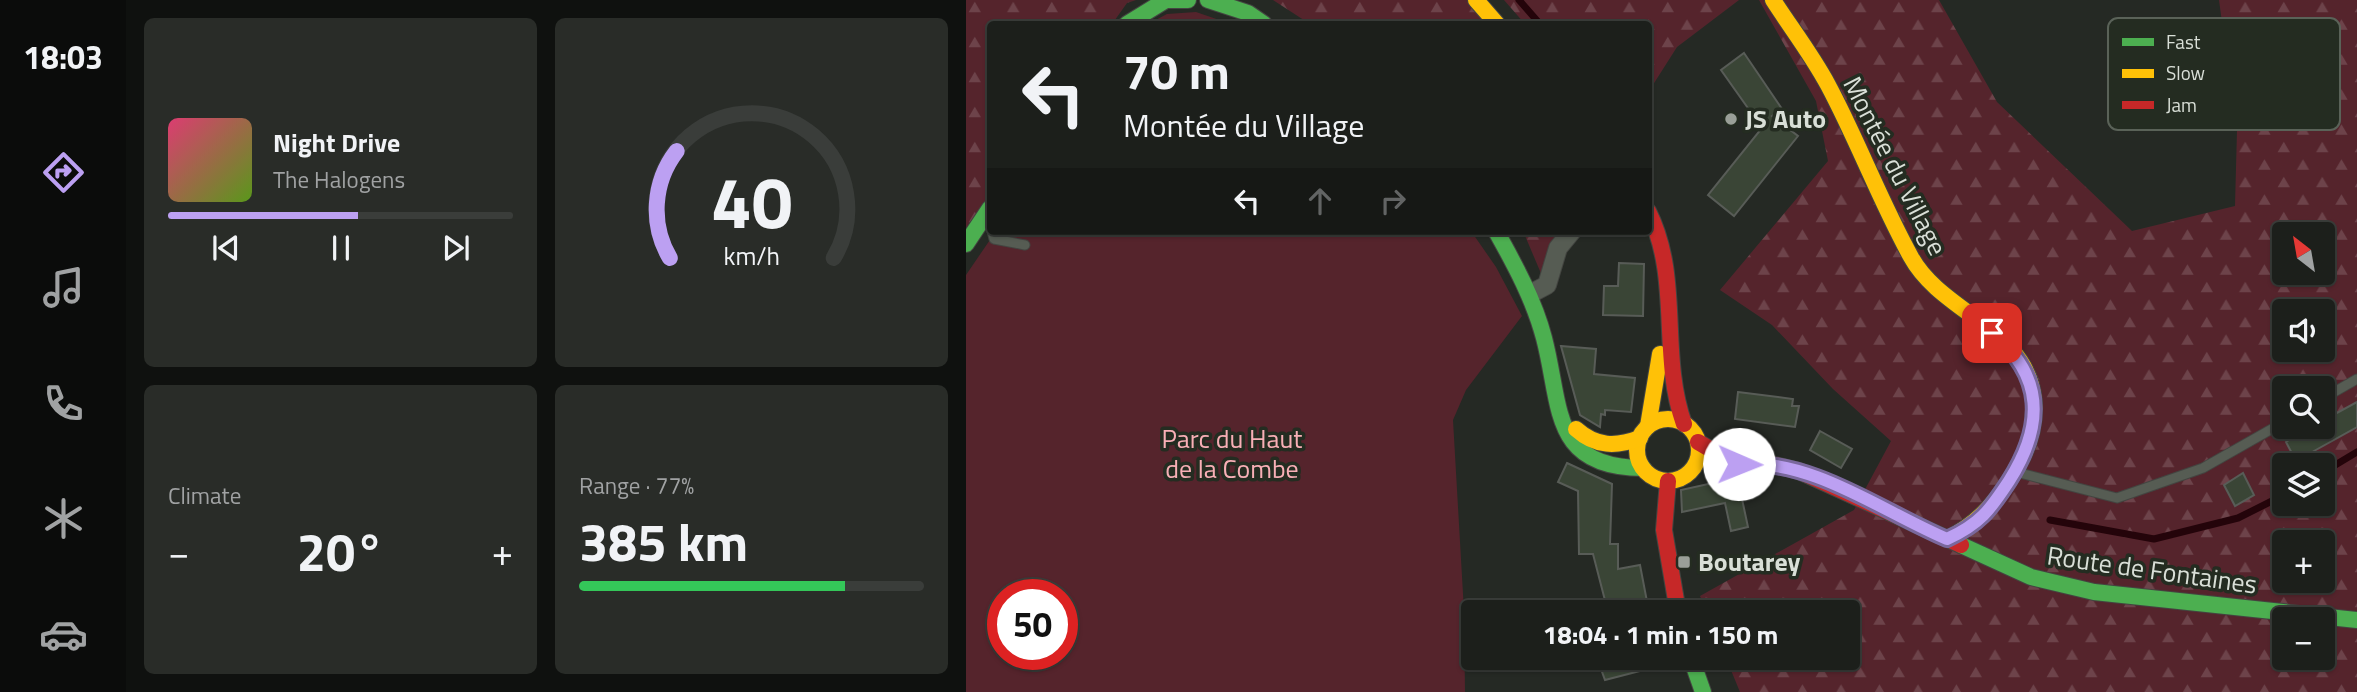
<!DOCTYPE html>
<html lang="en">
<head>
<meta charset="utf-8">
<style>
  :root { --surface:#1c1f1b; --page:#292c28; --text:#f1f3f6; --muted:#a0a2a3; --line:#3a3d3a; --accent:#bca0f2 }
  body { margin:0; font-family:"Titillium Web",sans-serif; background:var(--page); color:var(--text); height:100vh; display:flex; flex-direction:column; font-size:26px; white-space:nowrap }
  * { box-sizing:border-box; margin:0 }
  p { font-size:23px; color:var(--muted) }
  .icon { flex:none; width:38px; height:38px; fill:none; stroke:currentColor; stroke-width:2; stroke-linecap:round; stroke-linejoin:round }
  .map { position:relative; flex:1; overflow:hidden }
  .side { display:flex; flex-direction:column; gap:18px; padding:18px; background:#0f110f; width:840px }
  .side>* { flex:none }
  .hud { position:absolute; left:21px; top:21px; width:665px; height:214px; border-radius:7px; box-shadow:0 2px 5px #0004,0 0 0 2px var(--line); background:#1c1f1b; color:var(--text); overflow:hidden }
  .needle { width:46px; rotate:329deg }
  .controls { position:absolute; left:1306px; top:222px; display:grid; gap:14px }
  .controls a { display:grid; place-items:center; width:63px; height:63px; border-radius:7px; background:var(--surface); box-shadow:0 2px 5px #0004,0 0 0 2px var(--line); font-size:35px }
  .speed { position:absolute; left:21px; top:579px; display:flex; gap:14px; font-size:35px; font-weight:700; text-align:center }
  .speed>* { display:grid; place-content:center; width:91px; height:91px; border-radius:50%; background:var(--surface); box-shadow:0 2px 5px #0004,0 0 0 2px var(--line); line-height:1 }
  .speed .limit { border:10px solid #d22; background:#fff; color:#111 }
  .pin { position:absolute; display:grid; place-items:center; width:60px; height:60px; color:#fff; margin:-30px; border-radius:14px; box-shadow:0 4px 10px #0006 }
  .me { position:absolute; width:77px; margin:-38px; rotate:91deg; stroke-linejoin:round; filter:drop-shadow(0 0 5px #0008) }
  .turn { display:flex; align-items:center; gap:24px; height:147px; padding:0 21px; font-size:32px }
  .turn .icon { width:91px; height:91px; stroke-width:2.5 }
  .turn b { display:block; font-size:49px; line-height:60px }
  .lanes { display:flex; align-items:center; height:66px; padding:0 21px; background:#0003; justify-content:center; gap:35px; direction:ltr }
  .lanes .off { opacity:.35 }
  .big { font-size:52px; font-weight:700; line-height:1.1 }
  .side .card { flex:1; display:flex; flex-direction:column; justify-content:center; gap:10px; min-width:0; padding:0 24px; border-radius:10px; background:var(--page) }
  .side .dial { align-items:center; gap:0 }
  .dial svg { height:182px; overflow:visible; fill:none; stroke:var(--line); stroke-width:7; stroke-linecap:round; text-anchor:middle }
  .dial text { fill:var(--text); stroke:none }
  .song { display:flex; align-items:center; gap:21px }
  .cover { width:84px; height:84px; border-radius:10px; background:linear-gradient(135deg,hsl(340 70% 55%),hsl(90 70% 35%)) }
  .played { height:7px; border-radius:4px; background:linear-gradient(90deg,var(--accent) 55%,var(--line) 55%) }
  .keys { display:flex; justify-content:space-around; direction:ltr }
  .heat { display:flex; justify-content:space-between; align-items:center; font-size:38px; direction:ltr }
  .charge { height:10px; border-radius:5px; background:linear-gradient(90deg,#34c759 77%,var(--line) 0) }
  .side .tiles { flex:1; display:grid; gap:18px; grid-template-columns:repeat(2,1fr) }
  .trip { position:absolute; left:495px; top:600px; width:399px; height:70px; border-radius:7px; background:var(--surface); box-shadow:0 2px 5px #0004,0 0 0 2px var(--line); font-weight:700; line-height:70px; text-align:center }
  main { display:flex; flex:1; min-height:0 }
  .tab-bar { display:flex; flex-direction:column; width:126px; justify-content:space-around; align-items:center; background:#0b0c0b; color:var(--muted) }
  .tab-bar .icon { width:49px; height:49px }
  .tab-bar .current { color:var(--accent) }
  .tab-bar b { font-size:32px; color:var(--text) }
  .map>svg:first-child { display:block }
  .forest { fill:url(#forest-firs); fill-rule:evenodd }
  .park { fill:#55242c; fill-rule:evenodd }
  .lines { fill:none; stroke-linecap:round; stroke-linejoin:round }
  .stream { stroke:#24040a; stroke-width:7 }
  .building { fill:#3a4536; stroke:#585c57; stroke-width:2 }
  .lane-casing { stroke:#434541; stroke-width:11 }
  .street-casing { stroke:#434541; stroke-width:20 }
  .fast-casing { stroke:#434541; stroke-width:18 }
  .slow-casing { stroke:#434541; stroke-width:18 }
  .jam-casing { stroke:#434541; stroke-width:18 }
  .lane { stroke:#565c53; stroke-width:9 }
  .street { stroke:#565c53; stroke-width:18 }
  .fast { stroke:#4caf50; stroke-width:16 }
  .slow { stroke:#ffc107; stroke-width:16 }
  .jam { stroke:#c62828; stroke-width:16 }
  .route-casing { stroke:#7a689d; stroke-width:18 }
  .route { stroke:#bca0f2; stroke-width:12 }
  .poi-dot { fill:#9a9f98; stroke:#242c21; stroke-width:2.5 }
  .labels { text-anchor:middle; stroke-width:7; stroke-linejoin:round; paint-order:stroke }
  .poi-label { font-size:26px; font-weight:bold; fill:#d9dfd7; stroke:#242c21; text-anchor:start }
  .street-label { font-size:26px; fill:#d9dfd7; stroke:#242c21 }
  .park-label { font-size:26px; fill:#f8afb6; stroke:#242c21 }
  .key { fill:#242c21; stroke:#5a6258; stroke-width:2 }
  .key-label { font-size:19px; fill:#d9dfd7 }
</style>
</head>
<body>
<main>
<nav class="tab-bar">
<b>18:03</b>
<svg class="icon current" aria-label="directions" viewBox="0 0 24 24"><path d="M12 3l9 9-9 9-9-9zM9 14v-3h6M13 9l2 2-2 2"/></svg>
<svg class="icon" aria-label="music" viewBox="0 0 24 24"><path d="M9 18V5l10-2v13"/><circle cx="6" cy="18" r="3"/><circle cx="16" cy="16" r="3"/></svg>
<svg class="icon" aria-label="phone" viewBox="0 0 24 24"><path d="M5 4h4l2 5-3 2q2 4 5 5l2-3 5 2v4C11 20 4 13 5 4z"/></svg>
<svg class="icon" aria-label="climate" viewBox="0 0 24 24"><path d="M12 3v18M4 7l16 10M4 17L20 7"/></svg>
<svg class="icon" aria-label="car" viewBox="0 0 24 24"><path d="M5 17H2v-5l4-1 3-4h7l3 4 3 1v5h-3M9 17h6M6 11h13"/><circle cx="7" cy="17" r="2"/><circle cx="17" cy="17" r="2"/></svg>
</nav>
<section class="side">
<div class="tiles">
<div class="card">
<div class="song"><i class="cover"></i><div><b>Night Drive</b><p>The Halogens</p></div></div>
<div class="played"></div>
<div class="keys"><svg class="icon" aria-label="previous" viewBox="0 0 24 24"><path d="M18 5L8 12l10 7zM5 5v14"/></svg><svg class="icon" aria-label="pause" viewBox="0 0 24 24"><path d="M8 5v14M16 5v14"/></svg><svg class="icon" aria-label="next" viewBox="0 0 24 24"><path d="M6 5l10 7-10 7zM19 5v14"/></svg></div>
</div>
<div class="card dial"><svg viewBox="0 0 100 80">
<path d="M14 69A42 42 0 1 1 86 69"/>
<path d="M14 69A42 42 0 0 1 17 22" stroke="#bca0f2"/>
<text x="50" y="56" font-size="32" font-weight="700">40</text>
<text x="50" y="72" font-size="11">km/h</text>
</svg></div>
<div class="card"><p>Climate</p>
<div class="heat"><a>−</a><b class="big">20°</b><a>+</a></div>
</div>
<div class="card"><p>Range · 77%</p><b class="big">385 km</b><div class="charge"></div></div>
</div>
</section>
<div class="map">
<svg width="1391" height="692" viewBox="0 0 1391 692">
  <defs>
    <pattern id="forest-firs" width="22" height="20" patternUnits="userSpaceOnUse" patternTransform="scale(1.75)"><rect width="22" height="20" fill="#55242c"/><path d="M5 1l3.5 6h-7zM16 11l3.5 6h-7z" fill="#6d434a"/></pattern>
  </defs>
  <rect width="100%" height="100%" fill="#252924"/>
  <g class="forest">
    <path d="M0,0H170L161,3L146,24H24V194L0,228Z"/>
    <path d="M307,0H507L527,24H344Z"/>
    <path d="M538,0H773L711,47L683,91L682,24H559Z"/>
    <path d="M793,0H973L1031,102L1166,231L1269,206L1271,131L1253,0H1391V692H774L760,658H882V612H741L734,596L888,510L925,441L867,389L806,325L754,290L862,161L850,101ZM1318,234H1356V273H1318ZM1318,312H1356V350H1318ZM1318,388H1356V427H1318ZM1318,466H1356V504H1318ZM1318,542H1356V581H1318ZM1318,620H1356V658H1318Z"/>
    <path d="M557,231H597L577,278Z"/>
  </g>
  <g class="park">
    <path d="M230,12L265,24H182L201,14Z"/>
    <path d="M30,231H505L530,267L556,316L500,390L487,420L498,611L499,692H0V275ZM37,595H96V654H37Z"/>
  </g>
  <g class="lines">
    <g class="stream">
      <path d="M553,0L574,24"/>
      <path d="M1356,473L1391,452"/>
      <path d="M1084,520L1188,539L1272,518L1318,495"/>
    </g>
  </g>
  <g class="building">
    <path d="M778,53L816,109L806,116L832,136L768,216L742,195L796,128L755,70Z"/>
    <path d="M653,263L678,264L677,316L637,315L638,286H652Z"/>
    <path d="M595,346L630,349L628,374L669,378L665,412L639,410V415L635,414L634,427L614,415Z"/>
    <path d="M772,392L827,399L826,406H833L829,427L769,419Z"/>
    <path d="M1391,402V427L1330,461L1320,442L1345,427H1356V421Z"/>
    <path d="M854,431L886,449L875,468L844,450Z"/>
    <path d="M601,463L646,484L644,544H652V569L674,565L683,612H642L627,554H613L612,491L592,482Z"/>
    <path d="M1277,473L1288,495L1269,506L1258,485Z"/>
    <path d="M765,479L769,500L776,499L782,527L765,531L759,503L716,512L715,490Z"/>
    <path d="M631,658H700L701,664L639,680Z"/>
  </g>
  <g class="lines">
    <g class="lane-casing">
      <g id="lane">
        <path d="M26,231L28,239L59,245"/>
        <path d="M1356,399L1391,379"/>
        <path d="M1050,472L1151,498L1237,468L1318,422"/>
      </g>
    </g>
    <g class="street-casing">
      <path id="street" d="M564,294L581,285L592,248L606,231"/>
    </g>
    <g class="fast-casing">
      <g id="fast">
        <path d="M242,0L282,13L298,24"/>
        <path d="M161,24L200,0H222"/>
        <path d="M530,231C549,265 568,300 578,338C596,406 584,468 677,468"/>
        <path d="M0,244L24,208"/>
        <path d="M995,545L1065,577L1128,592L1391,620"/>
        <path d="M725,658L737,692"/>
      </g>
    </g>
    <g class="slow-casing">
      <g id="slow">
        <path d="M510,0L531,24"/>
        <path d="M807,0C825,28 846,55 862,85C892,141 914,201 945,257C976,314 1064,329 1068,403C1069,424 1063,446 1053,464C1035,497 1015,522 981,539"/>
        <circle cx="702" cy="450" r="31"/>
        <path d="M682,426L694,354"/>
        <path d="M610,429C630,447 650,447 674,438"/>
      </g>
    </g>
    <g class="jam-casing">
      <g id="jam">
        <path d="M682,211C716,278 693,354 718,424"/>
        <path d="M732,442L744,449L833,471L995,545"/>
        <path d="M702,481L698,530L712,612"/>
      </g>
    </g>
    <use href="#lane" class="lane"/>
    <use href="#street" class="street"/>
    <use href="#fast" class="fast"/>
    <use href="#slow" class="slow"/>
    <use href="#jam" class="jam"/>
  </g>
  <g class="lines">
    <g class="route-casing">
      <path id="route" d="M773,464C847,459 915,511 981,539C1014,524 1024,510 1043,481C1078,426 1079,376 1026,333"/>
    </g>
    <use href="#route" class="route"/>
  </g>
  <g class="poi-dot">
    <circle cx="765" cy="119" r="7"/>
    <rect x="711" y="555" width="14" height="14" rx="3.5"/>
  </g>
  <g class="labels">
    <g class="poi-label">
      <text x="779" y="128">JS Auto</text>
      <text x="732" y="571">Boutarey</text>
    </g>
    <g class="street-label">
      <text transform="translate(929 166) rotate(63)" y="9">Montée du Village</text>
      <text transform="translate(1186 570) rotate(8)" y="9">Route de Fontaines</text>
    </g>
    <g class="park-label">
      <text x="266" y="448">Parc du Haut<tspan x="266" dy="30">de la Combe</tspan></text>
    </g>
  </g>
  <rect x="1142" y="18" width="232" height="112" rx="10" class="key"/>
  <rect x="1156" y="38" width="32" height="8" fill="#4caf50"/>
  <rect x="1156" y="69" width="32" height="9" fill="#ffc107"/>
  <rect x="1156" y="101" width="32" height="8" fill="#c62828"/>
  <g class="key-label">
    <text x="1200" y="49">Fast</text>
    <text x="1200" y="80">Slow</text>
    <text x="1200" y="112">Jam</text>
  </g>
</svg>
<div class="controls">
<a><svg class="needle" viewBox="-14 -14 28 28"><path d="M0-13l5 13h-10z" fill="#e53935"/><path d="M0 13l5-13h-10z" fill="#a0a2a3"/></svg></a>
<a><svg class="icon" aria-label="sound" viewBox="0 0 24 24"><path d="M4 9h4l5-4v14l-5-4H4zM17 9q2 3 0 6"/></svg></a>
<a><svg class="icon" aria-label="search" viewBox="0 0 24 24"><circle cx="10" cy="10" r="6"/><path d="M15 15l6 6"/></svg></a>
<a><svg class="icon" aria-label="layers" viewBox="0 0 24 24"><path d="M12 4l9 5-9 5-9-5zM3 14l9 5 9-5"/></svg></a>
<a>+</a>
<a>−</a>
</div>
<div class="speed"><div class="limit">50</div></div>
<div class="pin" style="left:1026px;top:333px;background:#d93025"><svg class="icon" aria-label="arrive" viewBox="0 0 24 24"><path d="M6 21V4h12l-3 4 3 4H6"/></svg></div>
<svg class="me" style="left:773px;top:464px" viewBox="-20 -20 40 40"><circle r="19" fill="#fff"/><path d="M0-13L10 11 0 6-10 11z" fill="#bca0f2"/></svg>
<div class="trip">18:04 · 1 min · 150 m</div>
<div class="hud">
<div class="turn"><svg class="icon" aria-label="left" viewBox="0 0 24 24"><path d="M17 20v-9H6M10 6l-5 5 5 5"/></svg><div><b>70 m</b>Montée du Village</div></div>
<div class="lanes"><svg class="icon" aria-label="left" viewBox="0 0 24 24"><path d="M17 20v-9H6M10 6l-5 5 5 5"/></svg><svg class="icon off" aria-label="ahead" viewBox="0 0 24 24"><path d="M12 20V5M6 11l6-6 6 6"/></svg><svg class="icon off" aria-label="right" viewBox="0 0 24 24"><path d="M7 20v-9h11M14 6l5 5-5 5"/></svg></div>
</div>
</div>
</main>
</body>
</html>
